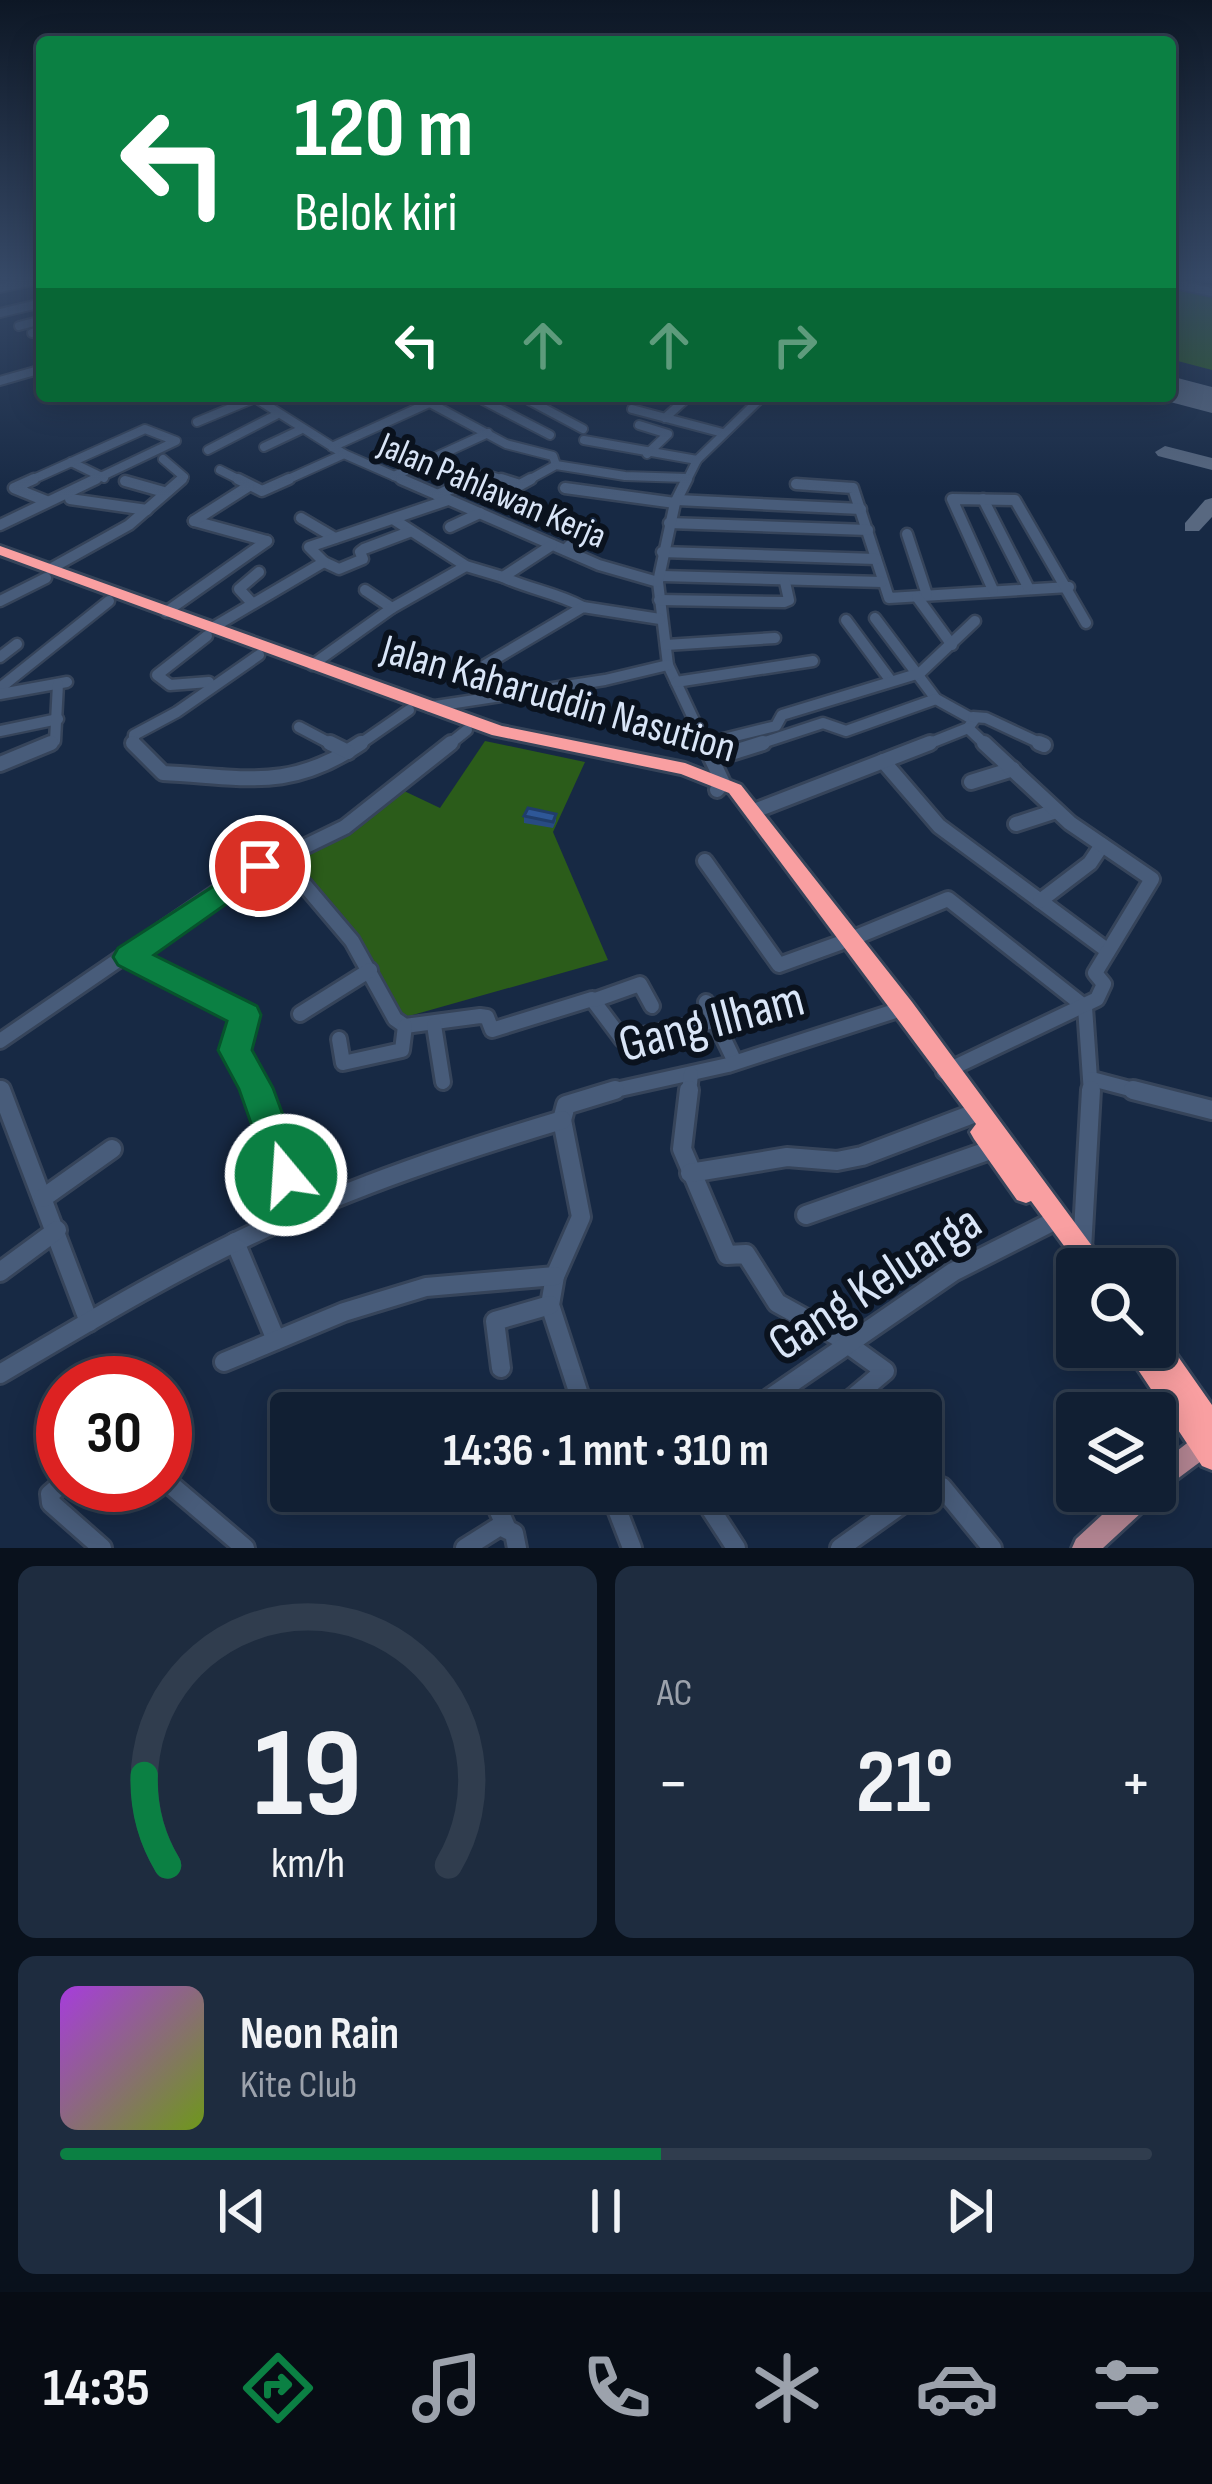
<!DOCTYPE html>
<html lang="id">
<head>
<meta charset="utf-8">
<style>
  :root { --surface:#111f33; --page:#1e2c3f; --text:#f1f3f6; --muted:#9ca2ac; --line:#303d4e; --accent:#0b8043 }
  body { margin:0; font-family:"Sofia Sans Condensed",sans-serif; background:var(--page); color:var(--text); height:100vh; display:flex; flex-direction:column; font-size:45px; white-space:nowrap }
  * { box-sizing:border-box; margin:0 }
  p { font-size:39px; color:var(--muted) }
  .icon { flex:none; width:66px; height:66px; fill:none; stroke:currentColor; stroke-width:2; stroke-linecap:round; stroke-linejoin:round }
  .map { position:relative; height:1548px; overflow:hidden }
  .side { display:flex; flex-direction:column; gap:18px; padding:18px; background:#09111c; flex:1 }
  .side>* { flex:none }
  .hud { position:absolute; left:36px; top:36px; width:1140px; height:366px; border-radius:12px; box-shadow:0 6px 30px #0003,0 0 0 3px var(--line); background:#0b8043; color:#fff; overflow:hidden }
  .buttons { position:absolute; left:1056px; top:1248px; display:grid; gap:24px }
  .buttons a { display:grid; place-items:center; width:120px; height:120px; border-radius:12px; background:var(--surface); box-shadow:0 6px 30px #0003,0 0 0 3px var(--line); font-size:60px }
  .speed { position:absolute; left:36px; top:1356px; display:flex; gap:24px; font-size:60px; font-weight:700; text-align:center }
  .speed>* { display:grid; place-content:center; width:156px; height:156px; border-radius:50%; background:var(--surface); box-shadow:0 6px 30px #0003,0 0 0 3px var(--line); line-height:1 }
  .speed .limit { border:18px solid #d22; background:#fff; color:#111 }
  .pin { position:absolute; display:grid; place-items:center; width:102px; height:102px; color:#fff; margin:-51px; border:6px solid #fff; border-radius:50%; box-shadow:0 3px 12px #0007 }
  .me { position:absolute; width:132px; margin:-66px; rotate:342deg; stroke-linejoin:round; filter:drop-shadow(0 0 9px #0008) }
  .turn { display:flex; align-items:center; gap:42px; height:252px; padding:0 60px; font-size:54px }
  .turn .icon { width:156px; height:156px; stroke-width:2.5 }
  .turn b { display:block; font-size:84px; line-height:102px }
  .lanes { display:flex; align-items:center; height:114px; padding:0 60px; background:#0003; justify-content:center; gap:60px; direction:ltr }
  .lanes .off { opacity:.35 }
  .big { font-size:90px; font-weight:700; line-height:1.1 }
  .side .widget { flex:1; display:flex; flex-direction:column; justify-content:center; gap:18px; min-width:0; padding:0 42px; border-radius:18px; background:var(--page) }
  .side .dial { align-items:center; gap:0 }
  .dial svg { height:312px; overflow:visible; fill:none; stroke:var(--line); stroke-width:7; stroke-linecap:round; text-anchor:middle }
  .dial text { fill:var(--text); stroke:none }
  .song { display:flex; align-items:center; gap:36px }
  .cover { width:144px; height:144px; border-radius:18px; background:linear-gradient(135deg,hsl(280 70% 55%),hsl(80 70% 35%)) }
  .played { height:12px; border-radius:6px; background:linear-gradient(90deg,var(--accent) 55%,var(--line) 55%) }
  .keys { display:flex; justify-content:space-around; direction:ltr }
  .heat { display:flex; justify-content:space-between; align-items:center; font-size:66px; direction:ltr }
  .side .tiles { flex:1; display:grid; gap:18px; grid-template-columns:1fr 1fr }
  .widget:last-child { grid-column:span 2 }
  .trip { position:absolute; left:270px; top:1392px; width:672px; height:120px; border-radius:12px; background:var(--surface); box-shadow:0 6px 30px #0003,0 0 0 3px var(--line); font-weight:700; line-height:120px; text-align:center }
  .tabs { display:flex; height:192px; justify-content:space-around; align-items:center; background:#070c14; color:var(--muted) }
  .tabs .icon { width:84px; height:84px }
  .tabs .on { color:var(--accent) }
  .tabs b { font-size:54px; color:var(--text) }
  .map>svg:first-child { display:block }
  .green { fill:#2b5c1a }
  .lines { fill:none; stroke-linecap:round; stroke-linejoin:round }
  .taxiway { fill:#586880; fill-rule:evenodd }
  .runway { fill:#586880; fill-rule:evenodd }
  .minor-far3-casing { stroke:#36445a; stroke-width:12 }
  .minor-far2-casing { stroke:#36445a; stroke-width:15 }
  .minor-far1-casing { stroke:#36445a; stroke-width:20 }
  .minor-casing { stroke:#36445a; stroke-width:24 }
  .major-casing { stroke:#36445a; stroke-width:6 }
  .highway-casing { stroke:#36445a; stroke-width:6 }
  .minor-far3 { stroke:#485c7a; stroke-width:8 }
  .minor-far2 { stroke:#485c7a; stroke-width:10 }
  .minor-far1 { stroke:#485c7a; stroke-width:14 }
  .minor { stroke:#485c7a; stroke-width:18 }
  .major { fill:#b28491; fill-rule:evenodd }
  .highway { fill:#f99fa1; fill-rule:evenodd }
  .wall { fill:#284b82 }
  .building { fill:#2e5797; stroke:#203d6a; stroke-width:3 }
  .route { fill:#0b8043; stroke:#07532c; stroke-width:3 }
  .labels { text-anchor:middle; stroke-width:12; stroke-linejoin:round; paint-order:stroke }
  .far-street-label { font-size:36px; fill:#d9e5f7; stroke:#0a121e }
  .street-label { font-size:42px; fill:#d9e5f7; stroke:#0a121e }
  .near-street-label { font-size:51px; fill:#d9e5f7; stroke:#0a121e }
</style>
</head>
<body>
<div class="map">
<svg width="1212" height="1548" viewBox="0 0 1212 1548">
  <rect width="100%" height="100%" fill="#172944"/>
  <g class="green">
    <path d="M1170,285L1212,294V370L1170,359Z"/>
    <path d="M485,741L585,762L553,832L608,960L402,1018L288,857L374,811L402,790L440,808Z"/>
  </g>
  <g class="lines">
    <g class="taxiway">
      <path d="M1165,446L1212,458V470L1158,456L1155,452Z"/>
      <path d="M1212,498V517L1199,531H1185V523L1205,500Z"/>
    </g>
    <path class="runway" d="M1170,376L1212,387V413L1155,398L1170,396Z"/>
    <g class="minor-far3-casing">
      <g id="minor-far3">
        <path d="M1170,283L1212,292"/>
        <path d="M0,288L38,280"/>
        <path d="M0,313L42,303"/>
        <path d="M19,326L42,320"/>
        <path d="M32,333L42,330"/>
        <path d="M0,381L42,369"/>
        <path d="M252,396L344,454L408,482"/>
        <path d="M417,396L506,444L553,456L556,465"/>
        <path d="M475,396L550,435"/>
        <path d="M521,396L583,429"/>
        <path d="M632,409L723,433"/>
        <path d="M665,418L689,396"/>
        <path d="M197,422L255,398"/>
        <path d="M639,425L668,434L647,454"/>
        <path d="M584,440L697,460"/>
        <path d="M264,447L300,430"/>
        <path d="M332,447L429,403"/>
        <path d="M208,450L276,415"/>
        <path d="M163,459L184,477L178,482"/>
        <path d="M71,462L104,478"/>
        <path d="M220,470L244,482"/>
        <path d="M394,476L488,433"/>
        <path d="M27,482L145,429L176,441L90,482"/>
        <path d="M282,482L344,454"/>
        <path d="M467,482L485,474L510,482"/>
        <path d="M525,482L556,465L625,476L687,478"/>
        <path d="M686,482L697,460L763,396"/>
      </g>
    </g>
    <g class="minor-far2-casing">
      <g id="minor-far2">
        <path d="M34,479L14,488L46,501"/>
        <path d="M238,479L262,491L289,479"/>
        <path d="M401,479L599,565L658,582L668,665L706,746"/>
        <path d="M501,479L520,485L531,479"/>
        <path d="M125,481L164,492"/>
        <path d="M796,484L853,488L889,598L1069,587"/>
        <path d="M565,488L675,503"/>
        <path d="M437,495L474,479"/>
        <path d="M70,499L147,510"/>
        <path d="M983,499L1028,587"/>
        <path d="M677,500L861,509"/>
        <path d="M301,518L335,538"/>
        <path d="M393,519L466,566L503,577"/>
        <path d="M194,521L267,541"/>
        <path d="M194,521L249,486"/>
        <path d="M669,523L868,530"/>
        <path d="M0,525L96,479"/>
        <path d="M450,527L480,513"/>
        <path d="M907,534L927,595"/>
        <path d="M552,545L503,577C531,590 555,592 583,607"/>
        <path d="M565,550L586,529"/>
        <path d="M662,552L876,559"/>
        <path d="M324,562L339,569L363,559L360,552L364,549L409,532"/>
        <path d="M50,569L129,525L182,479"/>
        <path d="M662,576L882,582"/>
        <path d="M658,582L675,503L687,479"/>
        <path d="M365,590L392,608"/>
        <path d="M993,590L952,499L1015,500L1086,623"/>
        <path d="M917,597L952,645"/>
        <path d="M659,600L784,602L789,600L785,582"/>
        <path d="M0,601L46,578"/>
        <path d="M251,602L239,589L259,572"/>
        <path d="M166,612L267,541"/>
        <path d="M875,618L936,699L974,720L968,728L923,746"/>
        <path d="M846,620L891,681"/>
        <path d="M212,628L324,562L309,547L448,500"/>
        <path d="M207,636L157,675L170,685L209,682"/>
        <path d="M666,645L775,638"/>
        <path d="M0,657L17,644"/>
        <path d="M312,665L392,608L466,566"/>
        <path d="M485,665L583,607L660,619"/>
        <path d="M676,682L813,661"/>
        <path d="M0,688L109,601"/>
        <path d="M0,694L67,682"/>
        <path d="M429,707L605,680L668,665"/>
        <path d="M973,717L986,718L1044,745"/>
        <path d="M299,727L335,746"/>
        <path d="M968,728L987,746"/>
        <path d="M0,731L58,719"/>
        <path d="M703,744L776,726L782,715L920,673L975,621"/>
        <path d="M44,746L55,741L58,684"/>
        <path d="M134,746V735L177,712L259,655"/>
        <path d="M357,746L409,710"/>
        <path d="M447,746L467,730"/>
        <path d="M753,746L823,723L846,731L936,699"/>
      </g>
    </g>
    <g class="minor-far1-casing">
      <g id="minor-far1">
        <path d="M133,743L163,773C245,777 289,792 361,743"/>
        <path d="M330,743L348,752"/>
        <path d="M704,743L723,783L717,790"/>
        <path d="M1039,743L1044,745"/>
        <path d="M703,744L709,743"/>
        <path d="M712,759L763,743"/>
        <path d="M883,761L939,826L1108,951"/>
        <path d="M0,764L51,743"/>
        <path d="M971,782L1013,769"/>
        <path d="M754,811L930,743"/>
        <path d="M1016,824L1056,811"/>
        <path d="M280,856L352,941L395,1019L405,1026L480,1016L487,1017L492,1030L592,999L622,1039L715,1021"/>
        <path d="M705,861L779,965L840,943"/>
        <path d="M1040,901L1090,863L1102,845"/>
        <path d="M851,939L948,899L1085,1007L1091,1093"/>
        <path d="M129,957L245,1015L235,1050L258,1093"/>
        <path d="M595,1000L640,984L652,1006"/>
        <path d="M706,1002L735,1062"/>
        <path d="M300,1014L370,970"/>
        <path d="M434,1025L443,1082"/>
        <path d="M339,1039L343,1063L402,1050L405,1026"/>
        <path d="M0,1041L232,882L345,827L451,743"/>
        <path d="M944,1072L1097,999L1104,984L1095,973L1152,879L1070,823L984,743"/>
        <path d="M1092,1079L1145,1093"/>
        <path d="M0,1088L2,1093"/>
        <path d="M602,1093L728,1065L895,1011"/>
        <path d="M689,1093L691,1074"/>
      </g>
    </g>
    <g class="minor-casing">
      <g id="minor">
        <path d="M1,1090L89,1322"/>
        <path d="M257,1090L302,1211"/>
        <path d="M689,1090L682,1149L727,1255L746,1254L777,1303L835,1335L885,1371L835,1413"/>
        <path d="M1133,1090L1212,1110"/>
        <path d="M562,1120L566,1105L615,1090"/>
        <path d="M562,1120L581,1217L555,1276L550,1305L585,1413"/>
        <path d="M690,1173L787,1157L837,1161L862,1156L970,1115"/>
        <path d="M43,1198L112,1149"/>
        <path d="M806,1215L993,1149"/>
        <path d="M235,1242L276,1340"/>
        <path d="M1082,1249L1091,1090"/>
        <path d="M0,1272L57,1230"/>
        <path d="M224,1362L344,1312L426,1287L555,1276"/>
        <path d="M501,1368L495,1321L550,1305"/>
        <path d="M0,1374C85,1324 169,1273 259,1231C356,1185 459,1151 562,1120"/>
        <path d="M748,1413L953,1272L1048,1224"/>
        <path d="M165,1480L245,1548"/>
        <path d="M63,1483L50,1494L51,1503L102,1548"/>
        <path d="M921,1490L931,1484L942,1487L992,1548"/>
        <path d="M490,1491L506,1527"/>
        <path d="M610,1491L632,1548"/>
        <path d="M699,1491L736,1548"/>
        <path d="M614,1502L632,1491"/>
        <path d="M465,1548L500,1526L514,1533L517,1548"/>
        <path d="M840,1548L920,1491"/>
      </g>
    </g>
    <g class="major-casing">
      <path id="major" d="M1212,1426V1453L1157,1494L1155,1500L1103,1548H1072L1076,1539L1128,1491H1155V1468L1204,1430Z"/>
    </g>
    <g class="highway-casing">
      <g id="highway">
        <path d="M0,546L502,726L685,763L741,785L912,1002L1109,1269H1081L1031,1201L1026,1203L1017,1200L974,1139L970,1132L976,1124L729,793L681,774L492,735L0,555Z"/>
        <path d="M1155,1334L1165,1338L1212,1405V1470L1202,1466L1123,1347H1155Z"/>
      </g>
    </g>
    <use href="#minor-far3" class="minor-far3"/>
    <use href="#minor-far2" class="minor-far2"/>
    <use href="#minor-far1" class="minor-far1"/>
    <use href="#minor" class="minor"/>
    <use href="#major" class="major"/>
    <use href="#highway" class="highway"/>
  </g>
  <path class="wall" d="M556,814V821L553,828L524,823V816Z"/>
  <path class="building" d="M528,808L556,814L553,822L524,816Z"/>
  <linearGradient id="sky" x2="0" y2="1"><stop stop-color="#0d1725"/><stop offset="0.56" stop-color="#364967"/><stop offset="1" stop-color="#364967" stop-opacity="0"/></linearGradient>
  <rect width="1212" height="497" fill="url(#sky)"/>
  <path class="route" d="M260,856L275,866L270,873L154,955L257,1006L261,1015L252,1050L273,1088L305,1175L300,1186L286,1191L273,1186L239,1089L218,1050L227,1021L118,965L113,957L118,948Z"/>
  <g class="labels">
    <g class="far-street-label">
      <text transform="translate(493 489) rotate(23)" y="13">Jalan Pahlawan Kerja</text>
    </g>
    <g class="street-label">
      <text transform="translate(559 697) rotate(16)" y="15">Jalan Kaharuddin Nasution</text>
    </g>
    <g class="near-street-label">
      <text transform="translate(711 1020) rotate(-15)" y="18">Gang Ilham</text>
      <text transform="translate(874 1281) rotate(-33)" y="18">Gang Keluarga</text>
    </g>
  </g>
</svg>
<div class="buttons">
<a><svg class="icon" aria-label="search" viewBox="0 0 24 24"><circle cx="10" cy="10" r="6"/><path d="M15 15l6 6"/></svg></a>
<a><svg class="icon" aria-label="layers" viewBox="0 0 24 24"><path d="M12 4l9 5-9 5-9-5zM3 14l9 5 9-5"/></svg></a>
</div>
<div class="speed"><div class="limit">30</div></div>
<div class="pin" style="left:260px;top:866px;background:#d93025"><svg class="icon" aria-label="arrive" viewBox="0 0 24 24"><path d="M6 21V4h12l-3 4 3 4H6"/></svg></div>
<svg class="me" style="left:286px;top:1175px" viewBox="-20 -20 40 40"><circle r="17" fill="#0b8043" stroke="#fff" stroke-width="3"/><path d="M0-11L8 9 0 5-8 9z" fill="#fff"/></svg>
<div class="trip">14:36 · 1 mnt · 310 m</div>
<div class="hud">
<div class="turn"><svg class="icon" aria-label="left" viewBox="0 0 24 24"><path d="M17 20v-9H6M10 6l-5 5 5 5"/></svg><div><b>120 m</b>Belok kiri</div></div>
<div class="lanes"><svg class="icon" aria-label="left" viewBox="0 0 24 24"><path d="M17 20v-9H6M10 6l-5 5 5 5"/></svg><svg class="icon off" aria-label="ahead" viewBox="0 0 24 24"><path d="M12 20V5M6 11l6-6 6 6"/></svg><svg class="icon off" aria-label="ahead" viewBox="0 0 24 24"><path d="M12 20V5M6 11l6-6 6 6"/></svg><svg class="icon off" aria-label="right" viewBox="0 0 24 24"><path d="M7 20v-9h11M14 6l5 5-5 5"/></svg></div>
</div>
</div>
<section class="side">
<div class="tiles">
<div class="widget dial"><svg viewBox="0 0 100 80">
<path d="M14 69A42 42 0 1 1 86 69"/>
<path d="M14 69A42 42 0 0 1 8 46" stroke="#0b8043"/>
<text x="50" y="56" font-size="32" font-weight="700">19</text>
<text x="50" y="72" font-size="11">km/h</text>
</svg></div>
<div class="widget"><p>AC</p>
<div class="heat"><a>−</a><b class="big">21°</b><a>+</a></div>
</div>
<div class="widget">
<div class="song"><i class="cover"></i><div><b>Neon Rain</b><p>Kite Club</p></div></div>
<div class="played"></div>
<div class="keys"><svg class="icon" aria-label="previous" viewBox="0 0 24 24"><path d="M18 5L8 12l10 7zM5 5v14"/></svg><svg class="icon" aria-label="pause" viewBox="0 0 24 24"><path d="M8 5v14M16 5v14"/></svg><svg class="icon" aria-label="next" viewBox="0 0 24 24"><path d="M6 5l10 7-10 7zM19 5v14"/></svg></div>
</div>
</div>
</section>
<nav class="tabs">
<b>14:35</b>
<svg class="icon on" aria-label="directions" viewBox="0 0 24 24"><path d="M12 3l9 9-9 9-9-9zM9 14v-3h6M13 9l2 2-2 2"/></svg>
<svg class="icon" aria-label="music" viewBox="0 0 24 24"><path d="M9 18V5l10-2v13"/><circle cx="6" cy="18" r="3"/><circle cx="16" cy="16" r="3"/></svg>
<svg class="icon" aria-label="phone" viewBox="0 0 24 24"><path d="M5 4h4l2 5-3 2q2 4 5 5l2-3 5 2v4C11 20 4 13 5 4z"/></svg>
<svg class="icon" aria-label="climate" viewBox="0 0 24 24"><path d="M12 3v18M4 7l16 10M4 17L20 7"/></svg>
<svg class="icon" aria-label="car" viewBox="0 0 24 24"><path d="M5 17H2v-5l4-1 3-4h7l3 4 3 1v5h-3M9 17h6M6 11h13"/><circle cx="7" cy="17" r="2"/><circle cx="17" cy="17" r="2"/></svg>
<svg class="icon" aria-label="filters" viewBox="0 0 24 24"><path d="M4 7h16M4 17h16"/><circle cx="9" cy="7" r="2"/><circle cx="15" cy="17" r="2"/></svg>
</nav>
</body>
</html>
